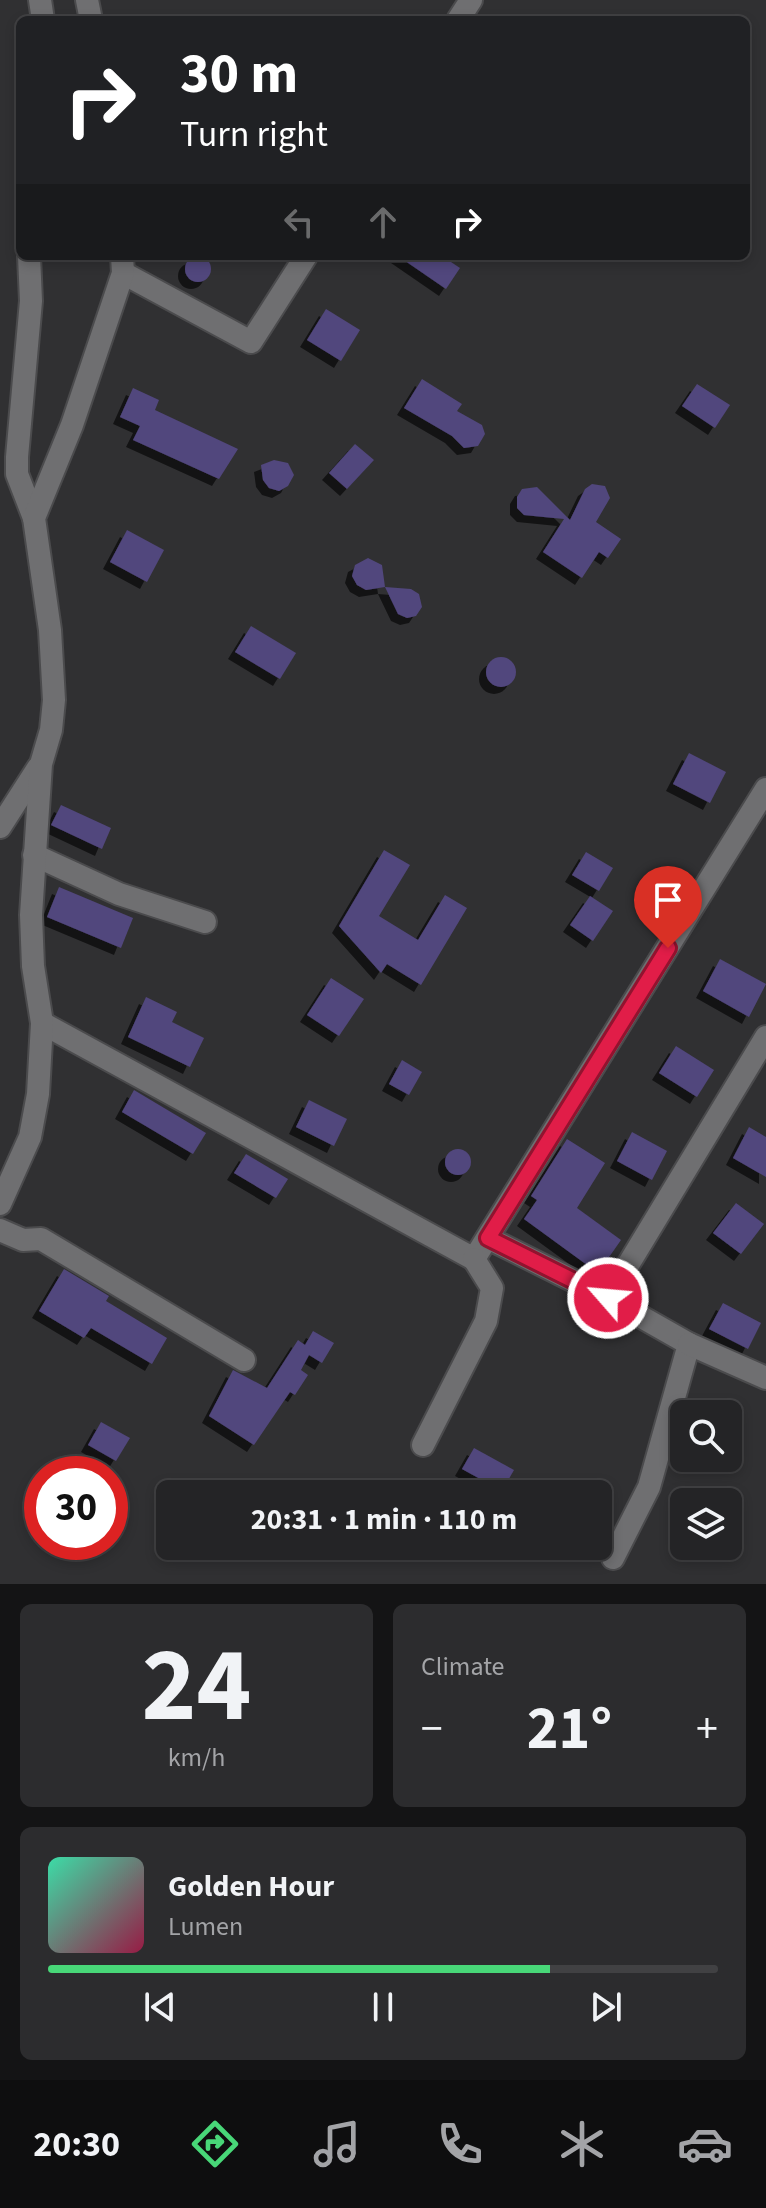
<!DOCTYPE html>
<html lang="en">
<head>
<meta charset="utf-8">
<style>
  :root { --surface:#242426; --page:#2c2c2e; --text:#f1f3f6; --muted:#a3a4a7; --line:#414143; --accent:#48d778 }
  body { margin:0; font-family:"Source Sans 3",sans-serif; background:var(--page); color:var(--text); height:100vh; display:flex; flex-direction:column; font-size:30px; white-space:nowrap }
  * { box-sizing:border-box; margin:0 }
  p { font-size:26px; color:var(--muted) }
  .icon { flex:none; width:44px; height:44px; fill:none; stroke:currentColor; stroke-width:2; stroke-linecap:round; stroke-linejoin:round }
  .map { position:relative; height:1584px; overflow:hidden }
  .side { display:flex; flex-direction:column; gap:20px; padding:20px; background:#141415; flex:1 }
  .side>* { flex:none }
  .top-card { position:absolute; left:16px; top:16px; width:734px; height:244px; border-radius:12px; box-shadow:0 4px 12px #0003,0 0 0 2px var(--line); background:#202124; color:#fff; overflow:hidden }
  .controls { position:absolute; left:670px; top:1400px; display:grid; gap:16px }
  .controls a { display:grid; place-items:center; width:72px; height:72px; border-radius:12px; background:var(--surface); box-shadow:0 4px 12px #0003,0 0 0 2px var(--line); font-size:40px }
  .speed { position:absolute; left:24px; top:1456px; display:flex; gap:16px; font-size:40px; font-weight:700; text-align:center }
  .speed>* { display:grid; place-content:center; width:104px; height:104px; border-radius:50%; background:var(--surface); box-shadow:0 4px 12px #0003,0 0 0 2px var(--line); line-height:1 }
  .speed .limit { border:12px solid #d22; background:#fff; color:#111 }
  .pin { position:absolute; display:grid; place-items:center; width:68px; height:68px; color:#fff; margin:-82px -34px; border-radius:50% 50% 50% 0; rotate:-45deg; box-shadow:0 0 8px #0007 }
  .pin .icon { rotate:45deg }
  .me { position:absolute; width:88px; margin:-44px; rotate:297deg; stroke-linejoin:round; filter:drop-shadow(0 0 6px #0008) }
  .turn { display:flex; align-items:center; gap:28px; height:168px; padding:0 32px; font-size:36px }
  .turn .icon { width:104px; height:104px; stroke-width:2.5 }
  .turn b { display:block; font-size:56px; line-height:68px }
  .lanes { display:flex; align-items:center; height:76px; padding:0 32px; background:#0003; justify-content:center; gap:40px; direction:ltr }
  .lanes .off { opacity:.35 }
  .big { font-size:60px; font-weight:700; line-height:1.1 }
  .side .widget { flex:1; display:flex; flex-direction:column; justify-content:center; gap:12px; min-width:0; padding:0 28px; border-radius:12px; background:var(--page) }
  .side .dial { align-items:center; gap:0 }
  .dial b { font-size:104px; line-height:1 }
  .song { display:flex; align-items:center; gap:24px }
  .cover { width:96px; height:96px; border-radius:12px; background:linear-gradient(135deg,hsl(160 70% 55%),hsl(340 70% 35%)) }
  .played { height:8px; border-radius:4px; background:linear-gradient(90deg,var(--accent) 75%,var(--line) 75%) }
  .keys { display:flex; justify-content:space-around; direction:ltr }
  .heat { display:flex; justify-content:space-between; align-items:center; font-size:44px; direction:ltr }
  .side .tiles { flex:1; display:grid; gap:20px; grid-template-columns:1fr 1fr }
  .widget:last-child { grid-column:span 2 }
  .trip { position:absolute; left:156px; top:1480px; width:456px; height:80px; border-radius:12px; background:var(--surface); box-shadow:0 4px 12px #0003,0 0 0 2px var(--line); font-weight:700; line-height:80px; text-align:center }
  .tabs { display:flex; height:128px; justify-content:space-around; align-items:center; background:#0e0e0f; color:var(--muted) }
  .tabs .icon { width:56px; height:56px }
  .tabs .active { color:var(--accent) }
  .tabs b { font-size:36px; color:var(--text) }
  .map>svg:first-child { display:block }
  .building { fill:#51467d; filter:url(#shadow) }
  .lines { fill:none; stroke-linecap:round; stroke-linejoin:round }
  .minor-casing { stroke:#4b4b4d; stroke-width:26 }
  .minor { stroke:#6f6f71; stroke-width:22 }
  .route-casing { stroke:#92132f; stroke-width:20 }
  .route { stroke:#e11d48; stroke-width:14 }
</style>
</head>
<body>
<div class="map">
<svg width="766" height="1584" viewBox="0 0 766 1584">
  <defs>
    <filter id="shadow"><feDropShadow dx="-7" dy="7" stdDeviation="0" flood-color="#0009"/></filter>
  </defs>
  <rect width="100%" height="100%" fill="#303032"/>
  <g class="building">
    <circle cx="198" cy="269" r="13"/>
    <path d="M398,256H442L460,268L446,289Z"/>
    <path d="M326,309L360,330L341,361L307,340Z"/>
    <path d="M422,379L462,404L457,411L482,425L485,434L478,446L464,448L452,436L404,408Z"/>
    <path d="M697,384L730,405L715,428L682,406Z"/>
    <path d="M133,388L159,400L155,410L238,449L219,479L133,440L140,426L120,417Z"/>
    <path d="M355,444L374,460L347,489L329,473Z"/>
    <path d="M274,460L288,463L294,475L288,486L279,491L269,488L263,480L261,465Z"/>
    <path d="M592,484L605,486L610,498L596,522L621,539L608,558L599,552L582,578L543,552L564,519L524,515L517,508V497L522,489L537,487L570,520L585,489Z"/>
    <path d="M127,530L164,550L147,582L110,562Z"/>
    <path d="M368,558L382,565L385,587L411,589L419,594L422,607L416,616L407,618L398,614L385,587L366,590L357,585L352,576L355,565Z"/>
    <path d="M251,626L296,653L280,679L235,652Z"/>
    <circle cx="501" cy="672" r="15"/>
    <path d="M689,753L726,772L710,803L673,784Z"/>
    <path d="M61,805L111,828L102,849L51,825Z"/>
    <path d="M384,850L410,865L379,916L418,940L445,895L467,908L421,985L387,964L381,973L339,926Z"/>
    <path d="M586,852L613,868L599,891L572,875Z"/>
    <path d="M59,887L133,918L121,948L47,917Z"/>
    <path d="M590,896L613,911L593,941L570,925Z"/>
    <path d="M720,959L766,984L749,1017L703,991Z"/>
    <path d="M331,978L364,999L339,1036L307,1015Z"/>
    <path d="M146,997L177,1012L172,1022L204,1038L190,1067L128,1037Z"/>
    <path d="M676,1046L714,1070L697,1097L659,1073Z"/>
    <path d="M402,1060L422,1072L409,1095L389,1084Z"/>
    <path d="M134,1090L206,1133L193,1154L122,1112Z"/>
    <path d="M309,1100L347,1119L334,1146L296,1127Z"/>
    <path d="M749,1127L766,1137V1177L733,1158Z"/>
    <path d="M632,1132L667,1151L652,1180L617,1161Z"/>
    <path d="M567,1139L605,1163L577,1208L621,1240L598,1273L524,1219L537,1200L531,1196Z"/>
    <circle cx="458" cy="1162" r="13"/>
    <path d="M246,1154L288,1179L276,1198L234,1173Z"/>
    <path d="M736,1203L764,1224L741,1254L713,1233Z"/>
    <path d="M64,1269L109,1296L106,1301L167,1338L152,1364L91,1328L84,1338L39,1311Z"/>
    <path d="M723,1303L761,1323L748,1349L709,1329Z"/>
    <path d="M313,1331L334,1343L322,1363L309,1355L301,1370L308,1375L295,1395L290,1392L254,1445L209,1416L233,1370L267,1388L298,1340L305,1345Z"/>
    <path d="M101,1422L130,1438L116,1461L88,1445Z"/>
    <path d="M474,1448L514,1470L502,1491L462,1469Z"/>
  </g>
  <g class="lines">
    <g class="minor-casing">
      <g id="minor">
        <path d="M40,0L43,20"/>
        <path d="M87,0L91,20"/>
        <path d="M458,20L471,0"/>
        <path d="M29,256L31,301L17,457V474L34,518"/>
        <path d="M123,273L251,342L306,256"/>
        <path d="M0,827L38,768"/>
        <path d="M34,855L119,894L205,922"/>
        <path d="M42,1023L474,1259L766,789"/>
        <path d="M0,1204L30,1137L38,1094L42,1023L33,966L31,915L41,764L51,730L54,700L50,630L34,518L72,425L123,273L122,256"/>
        <path d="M0,1230L23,1240L41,1239L244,1360"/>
        <path d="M488,1238L608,1298L766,1037"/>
        <path d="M608,1298L689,1344L649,1487L613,1558"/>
        <path d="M689,1344L766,1378"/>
        <path d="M423,1445L486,1321L492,1288L474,1259"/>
      </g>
    </g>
    <use href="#minor" class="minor"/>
  </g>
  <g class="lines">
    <g class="route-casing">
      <path id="route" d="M608,1298L488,1238L668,948"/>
    </g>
    <use href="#route" class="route"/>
  </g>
</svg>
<div class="controls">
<a><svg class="icon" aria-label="search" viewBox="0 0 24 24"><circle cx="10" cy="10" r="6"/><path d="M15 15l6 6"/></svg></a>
<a><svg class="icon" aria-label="layers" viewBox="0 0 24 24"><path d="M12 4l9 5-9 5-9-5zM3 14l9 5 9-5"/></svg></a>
</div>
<div class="speed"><div class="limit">30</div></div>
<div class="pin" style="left:668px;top:948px;background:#d93025"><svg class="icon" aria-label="arrive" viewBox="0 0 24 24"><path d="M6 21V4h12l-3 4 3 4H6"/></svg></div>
<svg class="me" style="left:608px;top:1298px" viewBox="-20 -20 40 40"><circle r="17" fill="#e11d48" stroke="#fff" stroke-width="3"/><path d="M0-11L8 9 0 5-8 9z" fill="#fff"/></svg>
<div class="trip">20:31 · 1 min · 110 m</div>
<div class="top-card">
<div class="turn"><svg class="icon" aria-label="right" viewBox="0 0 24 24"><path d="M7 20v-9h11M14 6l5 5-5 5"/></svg><div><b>30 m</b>Turn right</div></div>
<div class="lanes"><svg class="icon off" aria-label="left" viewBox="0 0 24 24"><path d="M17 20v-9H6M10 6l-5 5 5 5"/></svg><svg class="icon off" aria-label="ahead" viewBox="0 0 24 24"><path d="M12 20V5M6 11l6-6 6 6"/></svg><svg class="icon" aria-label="right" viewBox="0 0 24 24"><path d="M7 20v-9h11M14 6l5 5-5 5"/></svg></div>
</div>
</div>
<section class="side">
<div class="tiles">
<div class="widget dial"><b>24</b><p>km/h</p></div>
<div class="widget"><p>Climate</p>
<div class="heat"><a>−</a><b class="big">21°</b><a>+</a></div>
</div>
<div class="widget">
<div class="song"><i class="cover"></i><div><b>Golden Hour</b><p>Lumen</p></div></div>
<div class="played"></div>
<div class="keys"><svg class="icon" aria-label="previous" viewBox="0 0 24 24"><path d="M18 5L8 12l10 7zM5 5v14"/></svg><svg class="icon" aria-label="pause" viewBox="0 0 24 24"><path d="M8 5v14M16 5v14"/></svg><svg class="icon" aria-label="next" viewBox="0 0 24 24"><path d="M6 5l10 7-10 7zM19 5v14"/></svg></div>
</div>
</div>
</section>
<nav class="tabs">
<b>20:30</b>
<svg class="icon active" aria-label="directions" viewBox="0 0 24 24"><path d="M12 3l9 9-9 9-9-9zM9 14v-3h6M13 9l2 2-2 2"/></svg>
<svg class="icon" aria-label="music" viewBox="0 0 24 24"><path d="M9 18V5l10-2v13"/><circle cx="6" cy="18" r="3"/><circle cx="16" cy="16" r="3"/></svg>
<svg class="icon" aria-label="phone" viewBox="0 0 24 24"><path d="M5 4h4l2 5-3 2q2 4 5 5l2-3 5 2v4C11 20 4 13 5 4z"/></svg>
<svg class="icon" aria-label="climate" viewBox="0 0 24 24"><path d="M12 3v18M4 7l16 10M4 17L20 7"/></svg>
<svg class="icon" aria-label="car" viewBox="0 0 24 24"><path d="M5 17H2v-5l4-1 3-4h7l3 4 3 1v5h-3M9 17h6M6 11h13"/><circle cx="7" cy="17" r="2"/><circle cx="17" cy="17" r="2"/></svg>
</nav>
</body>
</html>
